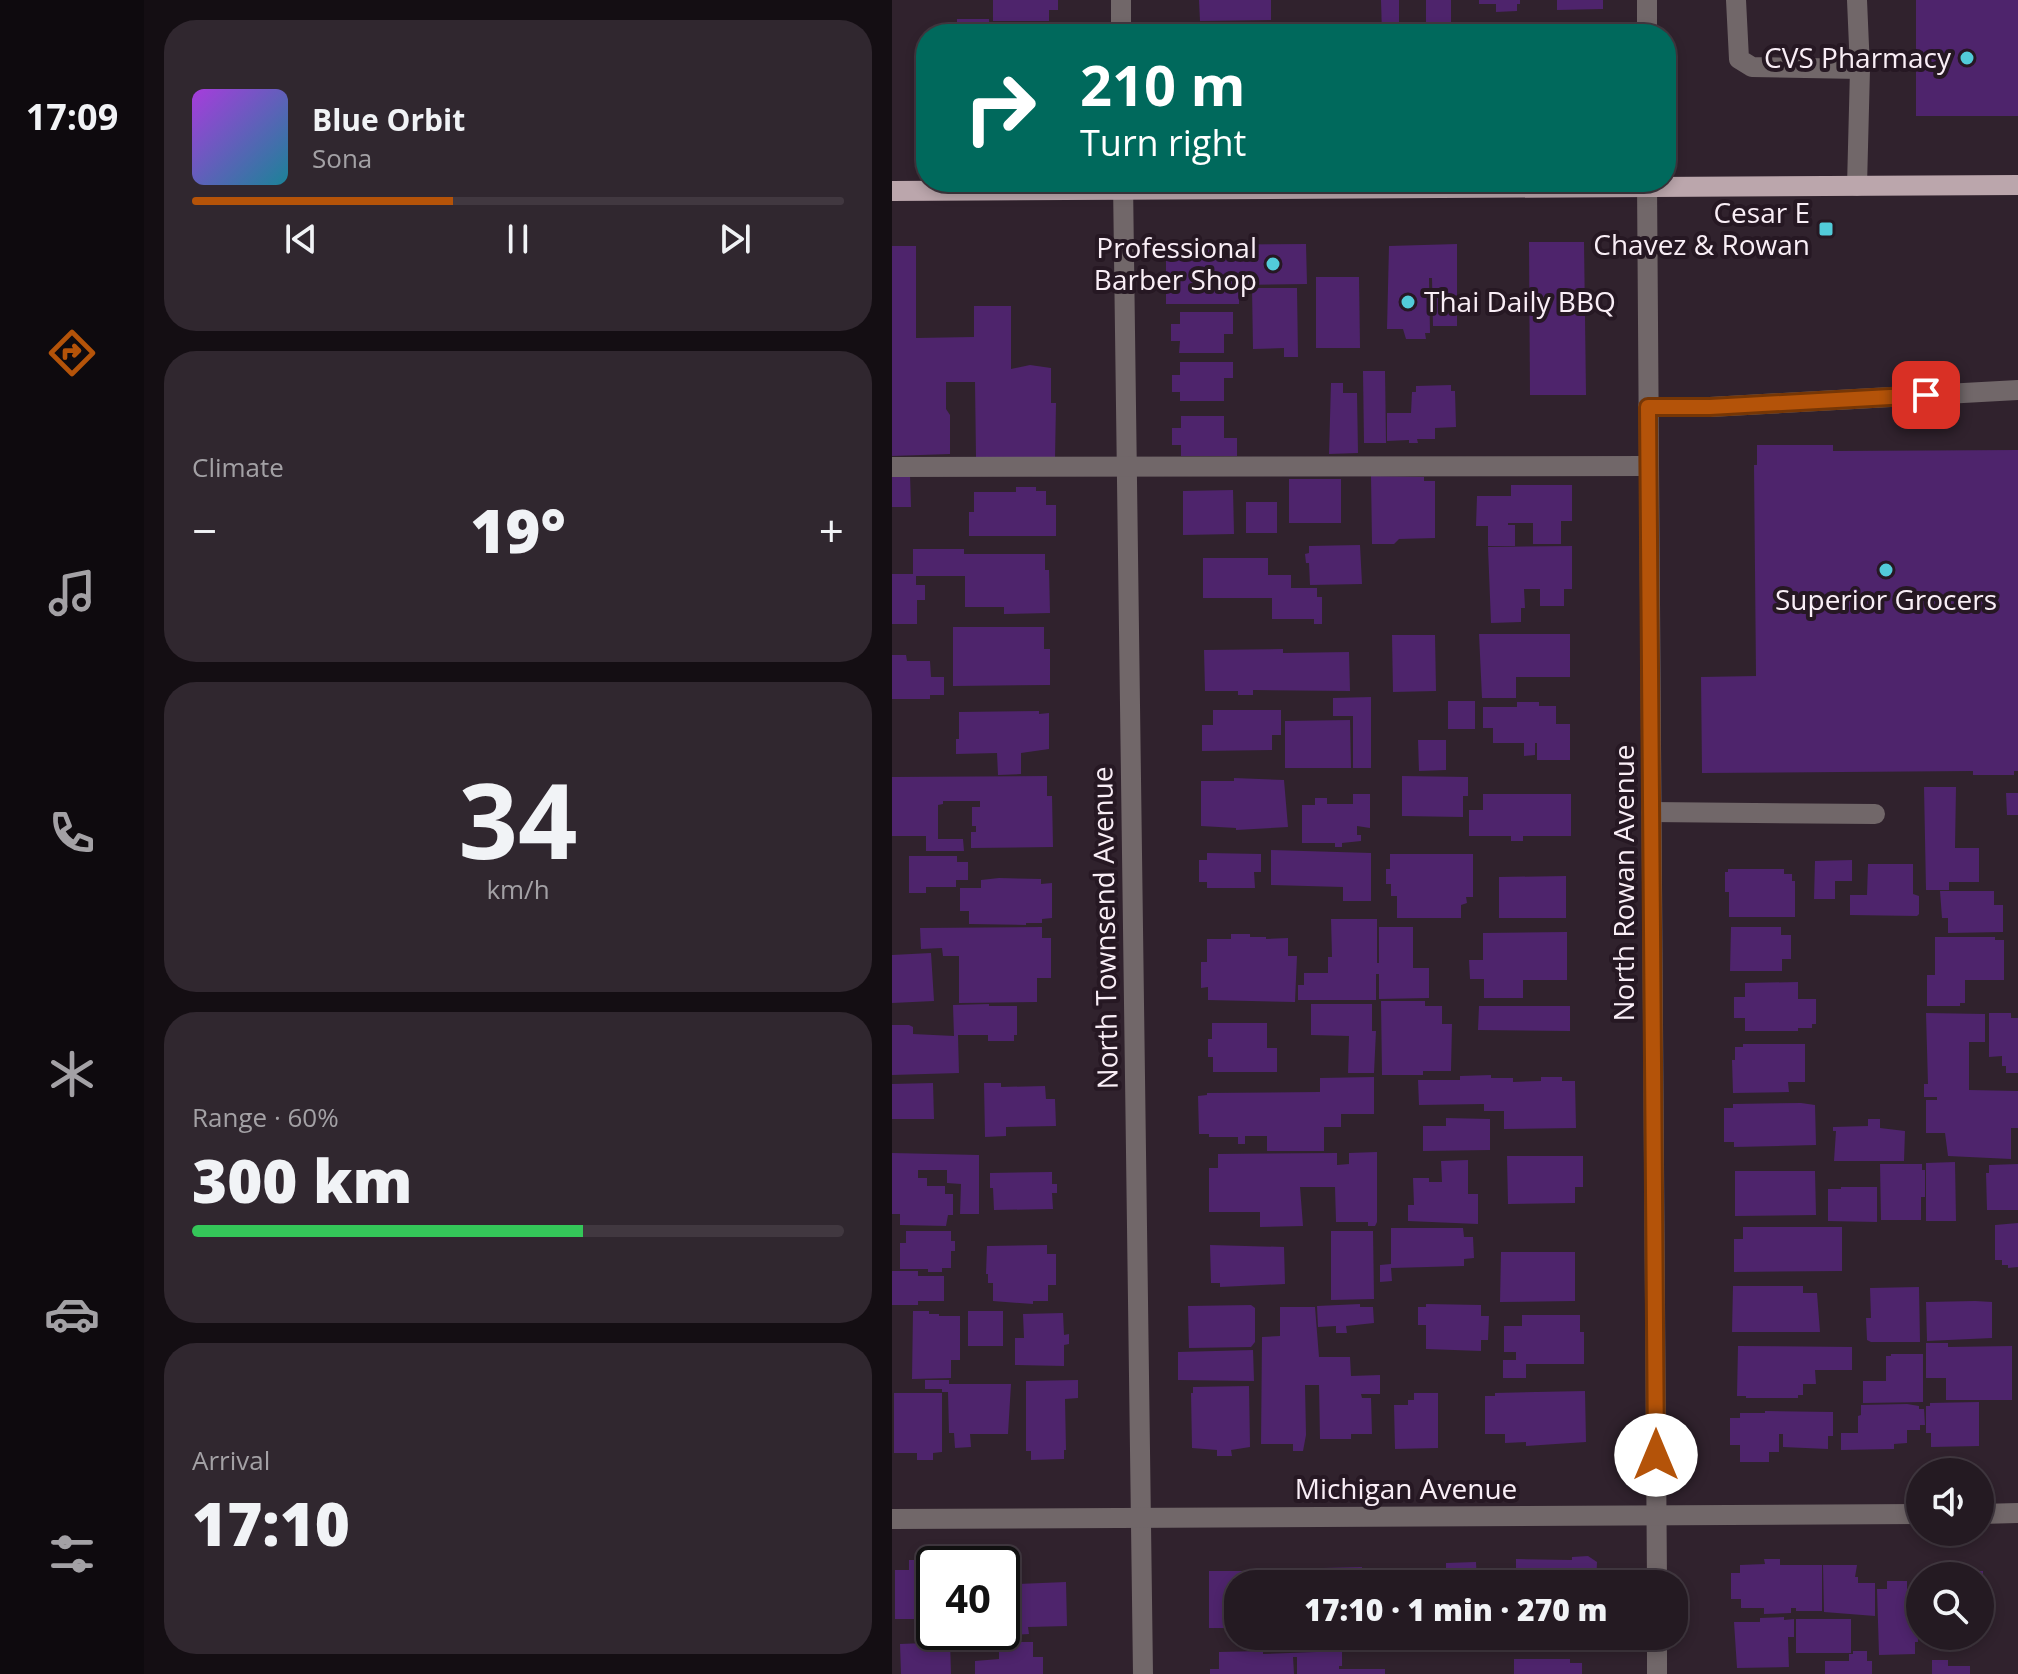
<!DOCTYPE html>
<html lang="en">
<head>
<meta charset="utf-8">
<style>
  :root { --surface:#241a22; --page:#30272f; --text:#f1f3f6; --muted:#a3a1a5; --line:#413840; --accent:#b45309 }
  body { margin:0; font-family:"Open Sans",sans-serif; background:var(--page); color:var(--text); height:100vh; display:flex; flex-direction:column; font-size:30px; white-space:nowrap }
  * { box-sizing:border-box; margin:0 }
  p { font-size:26px; color:var(--muted) }
  .icon { flex:none; width:44px; height:44px; fill:none; stroke:currentColor; stroke-width:2; stroke-linecap:round; stroke-linejoin:round }
  .map { position:relative; flex:1; overflow:hidden }
  .details { display:flex; flex-direction:column; gap:20px; padding:20px; background:#140e13; width:748px }
  .details>* { flex:none }
  .guide { position:absolute; left:24px; top:24px; width:760px; height:168px; border-radius:32px; box-shadow:0 4px 12px #0003,0 0 0 2px var(--line); background:#00695c; color:#fff; overflow:hidden }
  .controls { position:absolute; left:1014px; top:1458px; display:grid; gap:16px }
  .controls a { display:grid; place-items:center; width:88px; height:88px; border-radius:50%; background:var(--surface); box-shadow:0 4px 12px #0003,0 0 0 2px var(--line); font-size:40px }
  .speed { position:absolute; left:24px; top:1546px; display:flex; gap:16px; font-size:40px; font-weight:700; text-align:center }
  .speed>* { display:grid; place-content:center; width:104px; height:104px; border-radius:50%; background:var(--surface); box-shadow:0 4px 12px #0003,0 0 0 2px var(--line); line-height:1 }
  .speed .limit { border:4px solid #111; border-radius:12px; background:#fff; color:#111 }
  .pin { position:absolute; display:grid; place-items:center; width:68px; height:68px; color:#fff; margin:-34px; border-radius:16px; box-shadow:0 4px 12px #0006 }
  .me { position:absolute; width:88px; margin:-44px; rotate:0deg; stroke-linejoin:round; filter:drop-shadow(0 0 6px #0008) }
  .turn { display:flex; align-items:center; gap:28px; height:168px; padding:0 32px; font-size:36px }
  .turn .icon { width:104px; height:104px; stroke-width:2.5 }
  .turn b { display:block; font-size:56px; line-height:68px }
  .big { font-size:60px; font-weight:800; line-height:1.1 }
  .details .widget { flex:1; display:flex; flex-direction:column; justify-content:center; gap:12px; min-width:0; padding:0 28px; border-radius:32px; background:var(--page) }
  .details .dial { align-items:center; gap:0 }
  .dial b { font-size:104px; line-height:1 }
  .song { display:flex; align-items:center; gap:24px }
  .cover { width:96px; height:96px; border-radius:12px; background:linear-gradient(135deg,hsl(280 70% 55%),hsl(190 70% 35%)) }
  .played { height:8px; border-radius:4px; background:linear-gradient(90deg,var(--accent) 40%,var(--line) 40%) }
  .keys { display:flex; justify-content:space-around; direction:ltr }
  .heat { display:flex; justify-content:space-between; align-items:center; font-size:44px; direction:ltr }
  .charge { height:12px; border-radius:6px; background:linear-gradient(90deg,#34c759 60%,var(--line) 0) }
  .trip { position:absolute; left:332px; top:1570px; width:464px; height:80px; border-radius:32px; background:var(--surface); box-shadow:0 4px 12px #0003,0 0 0 2px var(--line); font-weight:800; line-height:80px; text-align:center }
  main { display:flex; flex:1; min-height:0 }
  .dock { display:flex; flex-direction:column; width:144px; justify-content:space-around; align-items:center; background:#0e0a0e; color:var(--muted) }
  .dock .icon { width:56px; height:56px }
  .dock .on { color:var(--accent) }
  .dock b { font-size:36px; color:var(--text) }
  .map>svg:first-child { display:block }
  .building { fill:#4e246c }
  .lines { fill:none; stroke-linecap:round; stroke-linejoin:round }
  .minor { stroke:#716769; stroke-width:20 }
  .major { stroke:#bba6ac; stroke-width:20 }
  .route-casing { stroke:#753606; stroke-width:20 }
  .route { stroke:#b45309; stroke-width:14 }
  .poi-dot { fill:#52cbd9; stroke:#261823; stroke-width:3 }
  .labels { text-anchor:middle; stroke-width:8; stroke-linejoin:round; paint-order:stroke }
  .poi-label { font-size:28px; fill:#f9eef6; stroke:#261823; text-anchor:end }
  .street-label { font-size:28px; fill:#f9eef6; stroke:#261823 }
</style>
</head>
<body>
<main>
<nav class="dock">
<b>17:09</b>
<svg class="icon on" aria-label="directions" viewBox="0 0 24 24"><path d="M12 3l9 9-9 9-9-9zM9 14v-3h6M13 9l2 2-2 2"/></svg>
<svg class="icon" aria-label="music" viewBox="0 0 24 24"><path d="M9 18V5l10-2v13"/><circle cx="6" cy="18" r="3"/><circle cx="16" cy="16" r="3"/></svg>
<svg class="icon" aria-label="phone" viewBox="0 0 24 24"><path d="M5 4h4l2 5-3 2q2 4 5 5l2-3 5 2v4C11 20 4 13 5 4z"/></svg>
<svg class="icon" aria-label="climate" viewBox="0 0 24 24"><path d="M12 3v18M4 7l16 10M4 17L20 7"/></svg>
<svg class="icon" aria-label="car" viewBox="0 0 24 24"><path d="M5 17H2v-5l4-1 3-4h7l3 4 3 1v5h-3M9 17h6M6 11h13"/><circle cx="7" cy="17" r="2"/><circle cx="17" cy="17" r="2"/></svg>
<svg class="icon" aria-label="filters" viewBox="0 0 24 24"><path d="M4 7h16M4 17h16"/><circle cx="9" cy="7" r="2"/><circle cx="15" cy="17" r="2"/></svg>
</nav>
<section class="details">
<div class="widget">
<div class="song"><i class="cover"></i><div><b>Blue Orbit</b><p>Sona</p></div></div>
<div class="played"></div>
<div class="keys"><svg class="icon" aria-label="previous" viewBox="0 0 24 24"><path d="M18 5L8 12l10 7zM5 5v14"/></svg><svg class="icon" aria-label="pause" viewBox="0 0 24 24"><path d="M8 5v14M16 5v14"/></svg><svg class="icon" aria-label="next" viewBox="0 0 24 24"><path d="M6 5l10 7-10 7zM19 5v14"/></svg></div>
</div>
<div class="widget"><p>Climate</p>
<div class="heat"><a>−</a><b class="big">19°</b><a>+</a></div>
</div>
<div class="widget dial"><b>34</b><p>km/h</p></div>
<div class="widget"><p>Range · 60%</p><b class="big">300 km</b><div class="charge"></div></div>
<div class="widget"><p>Arrival</p><b class="big">17:10</b></div>
</section>
<div class="map">
<svg width="1126" height="1674" viewBox="0 0 1126 1674">
  <rect width="100%" height="100%" fill="#30222d"/>
  <g class="building">
    <path d="M101,0H166V10H157V21H101Z"/>
    <path d="M307,0H379V20L308,21Z"/>
    <path d="M489,0H507V34H490Z"/>
    <rect x="534" y="0" width="25" height="26"/>
    <path d="M587,0H628V4H625V11L604,12V4H587Z"/>
    <path d="M665,0H711V9L665,10Z"/>
    <rect x="1024" y="0" width="102" height="116"/>
    <path d="M65,19H97L98,34H65Z"/>
    <path d="M567,22L613,24V34H567Z"/>
    <path d="M637,242H692L694,395H638Z"/>
    <path d="M414,244L415,284L347,285V304H274V256L283,245Z"/>
    <path d="M565,244V326H541L540,278H537L538,333H533L534,339H514L511,329H495L497,246Z"/>
    <path d="M0,246H24V338L82,337V306H119V369L138,365L159,368V403H164L163,459L84,458L83,382H54V409L58,415V454L0,456Z"/>
    <path d="M424,277H467L468,348H424Z"/>
    <path d="M360,288H405L406,357H392V348L361,349Z"/>
    <path d="M288,312H341V334H332V353H287L288,341H279V324H288Z"/>
    <path d="M288,362H341V378H332V401H288V392H280V375H288Z"/>
    <path d="M471,371H493L494,443H472Z"/>
    <path d="M439,383H451V393H465L466,453L437,454Z"/>
    <path d="M559,385V391H563L564,427L543,428V439H525L526,443H517V440L495,441V413H519L520,392H524V386Z"/>
    <path d="M289,416H332V438H345V456H289V445H280V428H289Z"/>
    <path d="M865,445H941V451L1126,450V771H1122V775H1081V771L810,773L809,677L864,676L862,465H865Z"/>
    <path d="M0,474H18L19,507H0Z"/>
    <path d="M479,476L532,477V481H543V538L507,539L502,544H480Z"/>
    <rect x="397" y="479" width="52" height="44"/>
    <path d="M619,485H680V521H669V544H641V523H616V525H623V546H596V526H584L585,496H619Z"/>
    <path d="M124,487H144V491H154V505H164V536H77V512H82V492H124Z"/>
    <path d="M341,490L342,534L291,535V491Z"/>
    <rect x="354" y="502" width="31" height="31"/>
    <path d="M468,545L470,584L418,585L417,563H414L413,554L417,553V546Z"/>
    <path d="M680,546V589H672V606H648V589H632L633,608H629V622L599,623L596,547Z"/>
    <path d="M21,549H72V554H153V570H157L158,613L112,614V607H73V576H24V585H33V600H25V624H0V574H21Z"/>
    <path d="M311,558H376V575H399V588H425V597H430V624H422V619H380V598H311Z"/>
    <path d="M61,627H152V649H158V685L61,686Z"/>
    <path d="M587,634H678V677H624V698H590Z"/>
    <path d="M500,635H543L544,691L501,692Z"/>
    <path d="M391,649V653L457,652L458,691L361,690V695H346V691H313L312,650Z"/>
    <path d="M0,655H14L15,661H38L39,677H52V695H38V699H0Z"/>
    <path d="M479,697V768H461V716H441V698Z"/>
    <rect x="556" y="701" width="27" height="28"/>
    <path d="M625,702H647V706H664V724H678V760H645V743H643V755L632,756V743H601V728H591V707H625Z"/>
    <path d="M321,710H389V735H380V750L310,751V725H321Z"/>
    <path d="M147,711V714L157,713V749L129,753V774L106,775L105,753L64,754V739H67V712Z"/>
    <path d="M458,720L459,768H393V721Z"/>
    <path d="M526,740H554V770L527,771Z"/>
    <path d="M155,776V796H160L161,847L79,848V832H84V826H80V807H88V801H51V804L46,805V839H71L72,851H34V836H0V777Z"/>
    <path d="M510,776L576,777V796H571V817L510,816Z"/>
    <path d="M342,778L392,780L396,827L344,830V828L309,826V781H342Z"/>
    <path d="M1032,787H1064L1063,848H1087V882H1057V890H1034Z"/>
    <path d="M1114,793H1126V815H1115Z"/>
    <path d="M461,794H478V828L465,826V835H469V841L450,843V847H443V843H410V805H423V798H435V804H461Z"/>
    <path d="M591,794H679V836H631V841H619V836H577V810H591Z"/>
    <path d="M379,850L479,853V901H451V887L379,885Z"/>
    <path d="M315,853L369,854V872H362L363,888H315V882H307V860H315Z"/>
    <path d="M498,854H581V897H574L575,903L569,905V918H505V896H499V884H494V869H498Z"/>
    <path d="M17,856H65V862H76V880H64V887H34V893H17Z"/>
    <path d="M960,860V881H943V899H922L923,861Z"/>
    <path d="M976,864H1021V894L1027,896V914L1025,916L958,915V895H975Z"/>
    <path d="M836,869H892V874H900V881H903V917H837V892H833V872H836Z"/>
    <path d="M674,876V918H607V877Z"/>
    <path d="M107,878L149,879V884L160,883V918L150,919V923H134V925L77,924V911H68V888H89V880Z"/>
    <path d="M1048,891H1102V905H1111V932L1056,933V918H1050Z"/>
    <path d="M439,919H485V963H487V927H521V968H537V998L487,999V974H484V1000H406V985H412V973H436V957H440Z"/>
    <path d="M150,927V938H159V978H145V1002L67,1003V956H51L50,948L29,949L28,928Z"/>
    <path d="M839,927H889V935H899V959H890V971H838Z"/>
    <path d="M675,932V980H631V998H592V979H578L577,960H591V933Z"/>
    <path d="M339,934H358V937H374V939L396,938V956H405L403,1002L316,1000V987L309,988V962H315V939H339Z"/>
    <path d="M1043,937H1103V940H1112V980H1073V1003H1068V1006H1035V975H1043Z"/>
    <path d="M39,953L42,1001L0,1003V955Z"/>
    <path d="M906,982V999H924V1024H920V1028H906V1031H853V1018H842V997H853V983Z"/>
    <path d="M489,1001H533V1006H550V1024H560L559,1071H531V1075H490Z"/>
    <path d="M97,1004V1006H125V1035H122V1041H96V1035H66L67,1073L0,1075V1025H17L21,1027V1034L62,1036L61,1005Z"/>
    <path d="M419,1004H480V1031H484L482,1073H456L457,1036L419,1035Z"/>
    <path d="M587,1006H678V1031L586,1030Z"/>
    <path d="M1034,1013L1093,1014V1042H1077V1090L1126,1091V1128H1119V1159L1056,1156L1053,1133H1034V1100H1045V1097H1032V1084H1036Z"/>
    <path d="M1097,1013H1119V1018H1126V1073H1114V1066H1110V1056L1097,1057Z"/>
    <path d="M320,1023H375V1048H385V1072H321V1057H316V1039H320Z"/>
    <path d="M851,1044H913V1082H896L897,1092L841,1093L840,1060H843V1047H851Z"/>
    <path d="M599,1075V1078H621V1082L649,1081V1077H670V1081H683L684,1128L612,1129V1111H592V1104L527,1105L526,1080H568V1076Z"/>
    <path d="M482,1077V1114H449V1127H432V1151H375V1136H353V1144H346V1137H317V1134H307L306,1096L315,1095V1093L428,1092V1078Z"/>
    <path d="M41,1083L42,1119H0V1084Z"/>
    <path d="M92,1083H109V1087L153,1086L154,1099H163L164,1126L114,1127V1136L93,1137Z"/>
    <path d="M909,1103L923,1105L924,1145L842,1147V1142H832V1108H841V1104Z"/>
    <path d="M554,1118L598,1119V1150L531,1151V1126H554Z"/>
    <path d="M976,1119H988V1128L1013,1131L1012,1161H942L944,1131H941V1127L976,1126Z"/>
    <path d="M485,1152V1222L483,1226H476V1222H444L443,1187H408L411,1226L368,1227V1212H317V1168H326V1154L445,1153V1165L457,1164V1153Z"/>
    <path d="M0,1153L87,1155V1214H68L69,1184L55,1183V1170H26V1178H35V1186H53V1194H61V1215H56L54,1226L8,1225V1214H0Z"/>
    <path d="M615,1156H691V1187H683V1203L616,1204Z"/>
    <path d="M576,1160V1194H586V1224L516,1221V1205H522L521,1178H537V1182H550L549,1161Z"/>
    <path d="M1063,1162L1064,1221H1034V1163Z"/>
    <path d="M988,1164H1030V1170H1033V1197H1029V1220H989Z"/>
    <path d="M1126,1164V1210H1095L1094,1173H1097V1165Z"/>
    <path d="M843,1171H923L924,1215L843,1216Z"/>
    <path d="M160,1172V1184H165V1193H160L161,1209L102,1210L101,1188H98V1173Z"/>
    <path d="M949,1187H985V1222L936,1221V1189H949Z"/>
    <path d="M1126,1223V1267L1116,1268V1265H1110V1260H1103V1225Z"/>
    <path d="M851,1227H950V1271L842,1272V1239H851Z"/>
    <path d="M499,1228H571L572,1237H581L582,1258L572,1259V1266L499,1268L500,1281L488,1282V1265L499,1264Z"/>
    <path d="M14,1231H59V1241H63V1251H59V1268H50V1272H36V1269H8V1243H14Z"/>
    <path d="M439,1231H481L482,1299L439,1300Z"/>
    <path d="M155,1245V1254H164V1285H156V1301H141V1304L101,1301V1283H96V1274H94L95,1246Z"/>
    <path d="M318,1245L392,1247L393,1284L328,1287V1283H319Z"/>
    <path d="M609,1252H683V1301L608,1302Z"/>
    <path d="M0,1271H26V1276H52V1301H26V1305H0Z"/>
    <path d="M841,1286H911V1293H925L928,1332H840Z"/>
    <path d="M1027,1287L1028,1342H979L975,1340L974,1318H979L978,1288Z"/>
    <path d="M1083,1301L1100,1302V1338L1035,1341L1034,1302Z"/>
    <path d="M468,1304V1307H481L482,1323L454,1326L455,1333H444V1326L426,1327L425,1306Z"/>
    <path d="M534,1304L589,1305V1316H597L596,1340H589V1351L534,1349V1325H526V1307H534Z"/>
    <path d="M359,1305L363,1308V1342L359,1347L297,1348L296,1306Z"/>
    <path d="M388,1307H423L427,1357H458L459,1376L488,1375V1394H469L470,1398H479L480,1434H459V1439H428L427,1385H413L414,1435L411,1451H401V1444H369L370,1337L388,1336Z"/>
    <path d="M21,1311H37V1314H47V1316H68V1360H59V1378L20,1379Z"/>
    <rect x="76" y="1311" width="35" height="35"/>
    <path d="M171,1313L172,1335L177,1334V1344L172,1345V1366L123,1365V1338H132L131,1314Z"/>
    <path d="M630,1315H688V1332H692V1364H634V1378H611V1360H624V1352H612V1326H630Z"/>
    <path d="M1034,1343H1056V1347L1120,1346V1400H1054V1378H1034Z"/>
    <path d="M846,1346L960,1347V1370H923L924,1384H911V1395H906V1398H854V1396H845Z"/>
    <path d="M361,1350L362,1381L286,1380V1352Z"/>
    <path d="M999,1354H1031V1402L971,1403V1381H994V1356H999Z"/>
    <path d="M33,1380H57V1384H119L116,1434H78L79,1447L63,1448L62,1433H57L56,1392H50V1389H33Z"/>
    <path d="M186,1380V1398L173,1399L174,1450H172V1459L139,1460V1451H134V1381Z"/>
    <path d="M357,1386L358,1447L339,1450L340,1456H325V1450L300,1448L299,1393H301V1387Z"/>
    <path d="M693,1391L694,1442L634,1446V1442L613,1443V1434H593V1396H603V1393Z"/>
    <path d="M2,1393H50V1452L41,1453V1460H25V1453H2Z"/>
    <path d="M522,1393H546V1448L503,1449L502,1405H516V1400H522Z"/>
    <path d="M1087,1402V1446L1039,1447V1433H1034V1406H1038V1403Z"/>
    <path d="M1015,1404L1027,1406V1409H1032L1033,1425H1028V1430H1015V1443L1002,1444V1449L949,1450V1433H966V1416L969,1415V1405Z"/>
    <path d="M873,1411L941,1412V1436H936V1449L891,1447V1434H887V1452H877V1462H848V1445H838V1418H848V1413H873Z"/>
    <path d="M696,1556L705,1562L704,1584H646V1576L627,1575V1568H624V1559L680,1560V1557Z"/>
    <path d="M872,1559H888V1565H930V1611H904V1608H899V1613L872,1614V1608H849V1599H839V1573H848V1565L873,1564Z"/>
    <path d="M17,1560H43L42,1619H3V1570H17Z"/>
    <path d="M584,1562L585,1584H554V1563Z"/>
    <path d="M931,1565H965L963,1577H966V1583H983V1616L932,1612Z"/>
    <path d="M470,1567V1575H487V1584H430L431,1568Z"/>
    <path d="M317,1571H370V1584H346V1628H317Z"/>
    <path d="M1048,1571H1091L1092,1619H1088V1576H1048Z"/>
    <path d="M126,1573V1584L174,1582L175,1626L136,1627L137,1634L101,1636V1632H110V1574Z"/>
    <path d="M995,1581H1015V1589H1025L1026,1642H1023V1654L987,1655L985,1589H995Z"/>
    <path d="M892,1617V1620L902,1619V1637H896L897,1667L845,1668L842,1622H868V1618Z"/>
    <rect x="904" y="1619" width="55" height="34"/>
    <path d="M51,1632H89V1635L51,1636Z"/>
    <path d="M581,1636H651V1641L581,1643Z"/>
    <path d="M58,1642L59,1674H9L8,1644Z"/>
    <path d="M112,1642H141V1657H151V1674H83V1661L107,1659V1648H112Z"/>
    <path d="M371,1651V1654L450,1651V1666H447V1669H493V1674H405V1657H401L402,1674H318V1669H327V1652Z"/>
    <path d="M961,1651H975V1661H980V1674H933V1661H957V1654H961Z"/>
    <path d="M622,1659H678V1663H690V1674H622Z"/>
    <path d="M1040,1660H1056V1666H1078V1674H1040Z"/>
  </g>
  <g class="lines">
    <g class="minor">
      <path d="M229,0V34"/>
      <path d="M755,0V34"/>
      <path d="M844,0L847,59L860,67L968,69"/>
      <path d="M231,182L251,1674"/>
      <path d="M755,182L765,1584"/>
      <path d="M965,186L968,69L965,0"/>
      <path d="M756,407H818L1126,390"/>
      <path d="M0,467L757,466"/>
      <path d="M759,812L983,814"/>
      <path d="M1088,1514L1126,1513"/>
      <path d="M0,1519L1028,1514"/>
      <path d="M765,1636V1674"/>
    </g>
    <path class="major" d="M0,191L1126,185"/>
  </g>
  <g class="lines">
    <g class="route-casing">
      <path id="route" d="M764,1455L756,407H818L1034,395"/>
    </g>
    <use href="#route" class="route"/>
  </g>
  <g class="poi-dot">
    <circle cx="1075" cy="58" r="8"/>
    <rect x="926" y="221" width="16" height="16" rx="4"/>
    <circle cx="381" cy="264" r="8"/>
    <circle cx="516" cy="302" r="8"/>
    <circle cx="994" cy="570" r="8"/>
  </g>
  <g class="labels">
    <g class="poi-label">
      <text x="1059" y="68">CVS Pharmacy</text>
      <text x="918" y="223">Cesar E<tspan x="918" dy="32">Chavez &amp; Rowan</tspan></text>
      <text x="365" y="258">Professional<tspan x="365" dy="32">Barber Shop</tspan></text>
      <text x="532" y="312" text-anchor="start">Thai Daily BBQ</text>
      <text x="994" y="610" text-anchor="middle">Superior Grocers</text>
    </g>
    <g class="street-label">
      <text transform="translate(732 883) rotate(-90)" y="10">North Rowan Avenue</text>
      <text transform="translate(213 928) rotate(-91)" y="10">North Townsend Avenue</text>
      <text x="514" y="1499">Michigan Avenue</text>
    </g>
  </g>
</svg>
<div class="controls">
<a><svg class="icon" aria-label="sound" viewBox="0 0 24 24"><path d="M4 9h4l5-4v14l-5-4H4zM17 9q2 3 0 6"/></svg></a>
<a><svg class="icon" aria-label="search" viewBox="0 0 24 24"><circle cx="10" cy="10" r="6"/><path d="M15 15l6 6"/></svg></a>
</div>
<div class="speed"><div class="limit">40</div></div>
<div class="pin" style="left:1034px;top:395px;background:#d93025"><svg class="icon" aria-label="arrive" viewBox="0 0 24 24"><path d="M6 21V4h12l-3 4 3 4H6"/></svg></div>
<svg class="me" style="left:764px;top:1455px" viewBox="-20 -20 40 40"><circle r="19" fill="#fff"/><path d="M0-13L10 11 0 6-10 11z" fill="#b45309"/></svg>
<div class="trip">17:10 · 1 min · 270 m</div>
<div class="guide">
<div class="turn"><svg class="icon" aria-label="right" viewBox="0 0 24 24"><path d="M7 20v-9h11M14 6l5 5-5 5"/></svg><div><b>210 m</b>Turn right</div></div>
</div>
</div>
</main>
</body>
</html>
